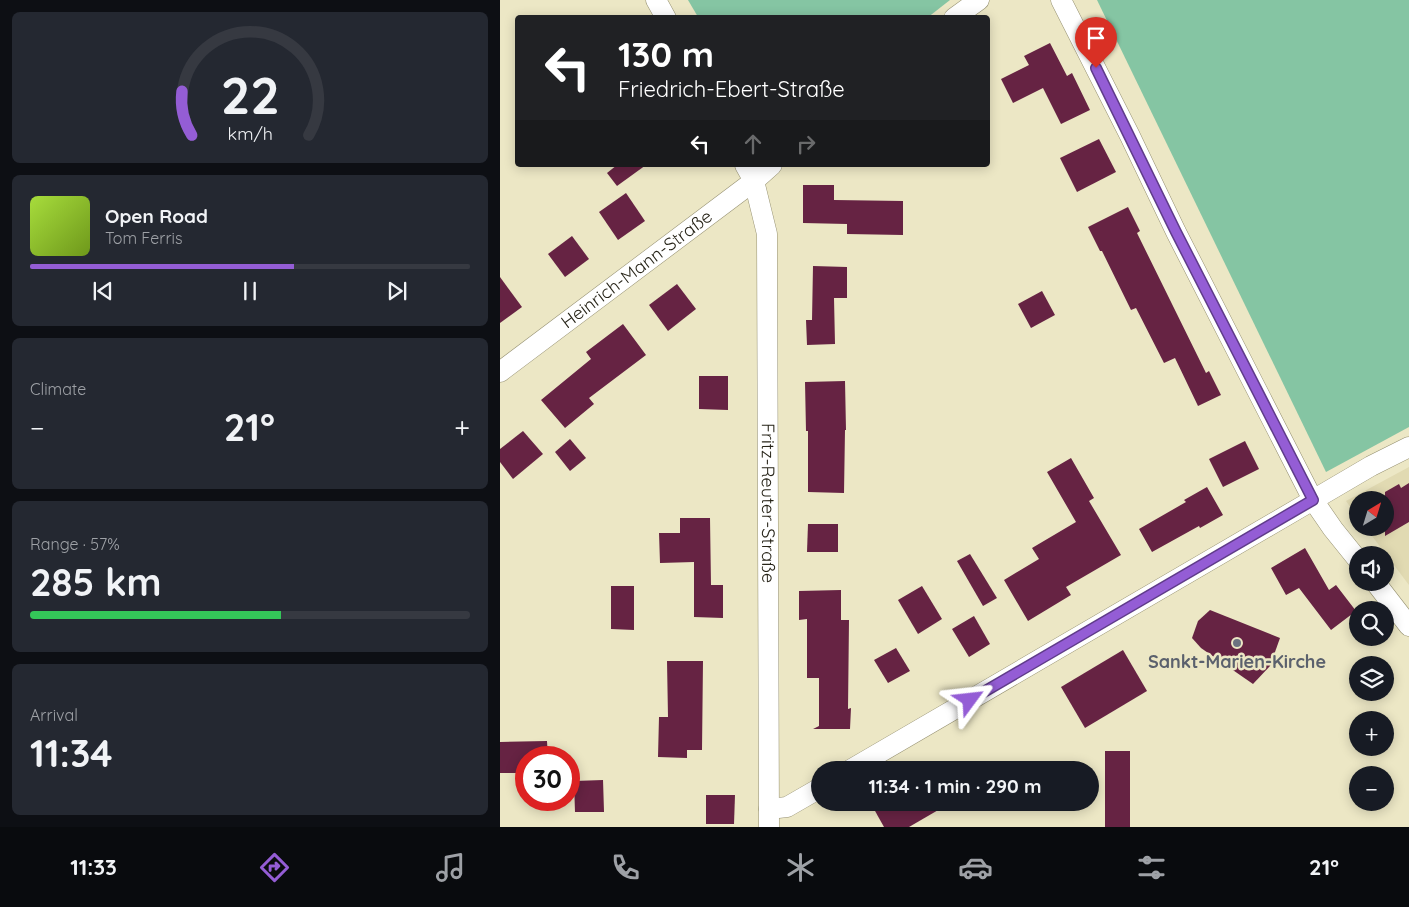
<!DOCTYPE html>
<html lang="en">
<head>
<meta charset="utf-8">
<style>
  :root { --surface:#171b24; --page:#242831; --text:#f1f3f6; --muted:#9ea1a6; --line:#363941; --accent:#945dd5 }
  body { margin:0; font-family:Quicksand,sans-serif; background:var(--page); color:var(--text); height:100vh; display:flex; flex-direction:column; font-size:19px; white-space:nowrap }
  * { box-sizing:border-box; margin:0 }
  p { font-size:16px; color:var(--muted) }
  .icon { flex:none; width:28px; height:28px; fill:none; stroke:currentColor; stroke-width:2; stroke-linecap:round; stroke-linejoin:round }
  .map { position:relative; flex:1; overflow:hidden }
  .panel { display:flex; flex-direction:column; gap:12px; padding:12px; background:#0d0f14; width:500px }
  .panel>* { flex:none }
  .guide { position:absolute; left:15px; top:15px; width:475px; height:152px; border-radius:5px; box-shadow:0 2px 12px #0003; background:#202124; color:#fff; overflow:hidden }
  .needle { width:32px; rotate:38deg }
  .buttons { position:absolute; left:849px; top:491px; display:grid; gap:10px }
  .buttons a { display:grid; place-items:center; width:45px; height:45px; border-radius:50%; background:var(--surface); box-shadow:0 2px 12px #0003; font-size:25px }
  .speed { position:absolute; left:15px; top:746px; display:flex; gap:10px; font-size:25px; font-weight:700; text-align:center }
  .speed>* { display:grid; place-content:center; width:65px; height:65px; border-radius:50%; background:var(--surface); box-shadow:0 2px 12px #0003; line-height:1 }
  .speed .limit { border:8px solid #d22; background:#fff; color:#111 }
  .pin { position:absolute; display:grid; place-items:center; width:42px; height:42px; color:#fff; margin:-51px -21px; border-radius:50% 50% 50% 0; rotate:-45deg; box-shadow:0 0 5px #0007 }
  .pin .icon { rotate:45deg }
  .me { position:absolute; width:55px; margin:-28px; rotate:60deg; stroke-linejoin:round; filter:drop-shadow(0 0 4px #0008) }
  .turn { display:flex; align-items:center; gap:18px; height:105px; padding:0 20px; font-size:22px }
  .turn .icon { width:65px; height:65px; stroke-width:2.5 }
  .turn b { display:block; font-size:35px; line-height:42px }
  .lanes { display:flex; align-items:center; height:48px; padding:0 20px; background:#0003; justify-content:center; gap:25px; direction:ltr }
  .lanes .off { opacity:.35 }
  .big { font-size:38px; font-weight:700; line-height:1.1 }
  .panel .tile { flex:1; display:flex; flex-direction:column; justify-content:center; gap:8px; min-width:0; padding:0 18px; border-radius:8px; background:var(--page) }
  .panel .dial { align-items:center; gap:0 }
  .dial svg { height:130px; overflow:visible; fill:none; stroke:var(--line); stroke-width:7; stroke-linecap:round; text-anchor:middle }
  .dial text { fill:var(--text); stroke:none }
  .song { display:flex; align-items:center; gap:15px }
  .cover { width:60px; height:60px; border-radius:8px; background:linear-gradient(135deg,hsl(80 70% 55%),hsl(80 70% 35%)) }
  .played { height:5px; border-radius:2px; background:linear-gradient(90deg,var(--accent) 60%,var(--line) 60%) }
  .keys { display:flex; justify-content:space-around; direction:ltr }
  .heat { display:flex; justify-content:space-between; align-items:center; font-size:28px; direction:ltr }
  .charge { height:8px; border-radius:4px; background:linear-gradient(90deg,#34c759 57%,var(--line) 0) }
  .trip { position:absolute; left:311px; top:761px; width:288px; height:50px; border-radius:25px; background:var(--surface); box-shadow:0 2px 12px #0003; font-weight:700; line-height:50px; text-align:center }
  .tab-bar { display:flex; height:80px; justify-content:space-around; align-items:center; background:#090b0e; color:var(--muted) }
  .tab-bar .icon { width:35px; height:35px }
  .tab-bar .selected { color:var(--accent) }
  .tab-bar b { font-size:22px; color:var(--text) }
  main { display:flex; flex:1; min-height:0 }
  .map>svg:first-child { display:block }
  .built { fill:#e1dab2 }
  .green { fill:#85c5a3 }
  .building { fill:#662343 }
  .lines { fill:none; stroke-linecap:round; stroke-linejoin:round }
  .street-casing { stroke:#959071; stroke-width:21 }
  .street { stroke:#fff; stroke-width:20 }
  .route-casing { stroke:#603c8a; stroke-width:12 }
  .route { stroke:#945dd5; stroke-width:9 }
  .worship-dot { fill:#6b7280; stroke:#ece7c5; stroke-width:2 }
  .labels { text-anchor:middle; stroke-width:5; stroke-linejoin:round; paint-order:stroke }
  .street-label { font-size:18px; fill:#272418; stroke:#ece7c5 }
  .worship-label { font-size:18px; font-weight:bold; fill:#5b616d; stroke:#ece7c5 }
</style>
</head>
<body>
<main>
<section class="panel">
<div class="tile dial"><svg viewBox="0 0 100 80">
<path d="M14 69A42 42 0 1 1 86 69"/>
<path d="M14 69A42 42 0 0 1 8 42" stroke="#945dd5"/>
<text x="50" y="56" font-size="32" font-weight="700">22</text>
<text x="50" y="72" font-size="11">km/h</text>
</svg></div>
<div class="tile">
<div class="song"><i class="cover"></i><div><b>Open Road</b><p>Tom Ferris</p></div></div>
<div class="played"></div>
<div class="keys"><svg class="icon" aria-label="previous" viewBox="0 0 24 24"><path d="M18 5L8 12l10 7zM5 5v14"/></svg><svg class="icon" aria-label="pause" viewBox="0 0 24 24"><path d="M8 5v14M16 5v14"/></svg><svg class="icon" aria-label="next" viewBox="0 0 24 24"><path d="M6 5l10 7-10 7zM19 5v14"/></svg></div>
</div>
<div class="tile"><p>Climate</p>
<div class="heat"><a>−</a><b class="big">21°</b><a>+</a></div>
</div>
<div class="tile"><p>Range · 57%</p><b class="big">285 km</b><div class="charge"></div></div>
<div class="tile"><p>Arrival</p><b class="big">11:34</b></div>
</section>
<div class="map">
<svg width="909" height="827" viewBox="0 0 909 827">
  <rect width="100%" height="100%" fill="#ece7c5"/>
  <path class="built" d="M909,467V585L866,528H885V500H858L857,516L846,501Z"/>
  <g class="green">
    <path d="M188,0H450L427,18L198,17Z"/>
    <path d="M597,0H909V427L826,472Z"/>
  </g>
  <g class="building">
    <path d="M550,43L567,76L572,73L590,110L561,124L543,88L513,103L501,79L529,65L524,56Z"/>
    <path d="M599,139L616,172L577,192L560,158Z"/>
    <path d="M117,165H146L117,186L107,173Z"/>
    <path d="M303,185H334V200L403,201V235L347,234V224L303,223Z"/>
    <path d="M126,193L145,221L118,240L99,212Z"/>
    <path d="M628,207L640,231L637,233L706,373L709,371L721,395L698,406L675,358L664,363L636,308L631,310L602,251H600L588,227Z"/>
    <path d="M72,236L89,259L65,277L48,254Z"/>
    <path d="M313,266L347,267V298H334L335,344L307,345L306,320H312Z"/>
    <path d="M0,277L22,307L0,323Z"/>
    <path d="M177,284L196,309L168,331L149,305Z"/>
    <path d="M542,291L555,315L531,328L518,304Z"/>
    <path d="M123,324L146,355L89,398L94,404L65,428L41,400L91,359L86,352Z"/>
    <path d="M199,376H228V410L199,409Z"/>
    <path d="M345,381L346,430H345L344,493L308,492V431H306L305,382Z"/>
    <path d="M23,431L43,454L13,479L0,462V449Z"/>
    <path d="M70,439L86,458L70,471L55,452Z"/>
    <path d="M745,441L759,469L723,487L709,459Z"/>
    <path d="M571,458L594,498L589,501L621,555L566,587L571,595L528,621L504,580L539,559L532,548L576,522L547,472Z"/>
    <path d="M909,483V522L885,536V492L899,484L901,488Z"/>
    <path d="M707,487L723,515L700,528L699,526L652,552L639,529L686,502L684,500Z"/>
    <path d="M180,518H210L211,585H223V618L194,617V562L160,563L159,533H180Z"/>
    <path d="M308,524H338V552H307Z"/>
    <path d="M805,548L829,590L836,585L856,611L831,630L799,588L786,595L771,568Z"/>
    <path d="M470,554L497,598L483,606L457,561Z"/>
    <path d="M111,586H134V630L111,629Z"/>
    <path d="M422,586L442,619L418,634L398,600Z"/>
    <path d="M341,590V620H349L348,709L351,708L350,729H313L319,726V678H307V619L299,620V591Z"/>
    <path d="M710,610L780,638L770,666L753,684L701,648L692,638L698,621Z"/>
    <path d="M474,616L490,644L469,657L452,629Z"/>
    <path d="M396,648L410,671L388,683L374,660Z"/>
    <path d="M623,650L647,691L585,728L561,687Z"/>
    <path d="M167,661H203L202,750H187V758L158,757L159,717H168Z"/>
    <path d="M47,741L48,758H26V773H0V742Z"/>
    <rect x="605" y="751" width="25" height="76"/>
    <path d="M103,780L104,812H75L74,781Z"/>
    <path d="M206,795H235L234,824H206Z"/>
    <path d="M370,802H452L409,827H384Z"/>
  </g>
  <g class="lines">
    <g class="street-casing">
      <g id="street">
        <path d="M156,0L166,18"/>
        <path d="M561,0L630,136L676,232L813,500L833,529L858,560"/>
        <path d="M454,18L479,0"/>
        <path id="s1" d="M245,165L254,181L267,234L269,827"/>
        <path id="s2" d="M0,372L254,181L272,165"/>
        <path d="M875,582L909,626"/>
        <path d="M350,770L813,500L871,466L909,447"/>
        <path d="M269,809L287,807L320,788"/>
      </g>
    </g>
    <use href="#street" class="street"/>
  </g>
  <g class="lines">
    <g class="route-casing">
      <path id="route" d="M470,700L813,500L676,232L596,68"/>
    </g>
    <use href="#route" class="route"/>
  </g>
  <circle class="worship-dot" cx="737" cy="643" r="5"/>
  <g class="labels">
    <g class="street-label">
      <text dy="6" stroke="none"><textPath href="#s2" startOffset="171">Heinrich-Mann-Straße</textPath></text>
      <text dy="6" stroke="none"><textPath href="#s1" startOffset="342">Fritz-Reuter-Straße</textPath></text>
    </g>
    <g class="worship-label">
      <text x="737" y="668">Sankt-Marien-Kirche</text>
    </g>
  </g>
</svg>
<div class="buttons">
<a><svg class="needle" viewBox="-14 -14 28 28"><path d="M0-13l5 13h-10z" fill="#e53935"/><path d="M0 13l5-13h-10z" fill="#9ea1a6"/></svg></a>
<a><svg class="icon" aria-label="sound" viewBox="0 0 24 24"><path d="M4 9h4l5-4v14l-5-4H4zM17 9q2 3 0 6"/></svg></a>
<a><svg class="icon" aria-label="search" viewBox="0 0 24 24"><circle cx="10" cy="10" r="6"/><path d="M15 15l6 6"/></svg></a>
<a><svg class="icon" aria-label="layers" viewBox="0 0 24 24"><path d="M12 4l9 5-9 5-9-5zM3 14l9 5 9-5"/></svg></a>
<a>+</a>
<a>−</a>
</div>
<div class="speed"><div class="limit">30</div></div>
<div class="pin" style="left:596px;top:68px;background:#d93025"><svg class="icon" aria-label="arrive" viewBox="0 0 24 24"><path d="M6 21V4h12l-3 4 3 4H6"/></svg></div>
<svg class="me" style="left:470px;top:700px" viewBox="-20 -20 40 40"><path d="M0-17L14 15 0 8-14 15z" fill="#945dd5" stroke="#fff" stroke-width="4"/></svg>
<div class="trip">11:34 · 1 min · 290 m</div>
<div class="guide">
<div class="turn"><svg class="icon" aria-label="left" viewBox="0 0 24 24"><path d="M17 20v-9H6M10 6l-5 5 5 5"/></svg><div><b>130 m</b>Friedrich-Ebert-Straße</div></div>
<div class="lanes"><svg class="icon" aria-label="left" viewBox="0 0 24 24"><path d="M17 20v-9H6M10 6l-5 5 5 5"/></svg><svg class="icon off" aria-label="ahead" viewBox="0 0 24 24"><path d="M12 20V5M6 11l6-6 6 6"/></svg><svg class="icon off" aria-label="right" viewBox="0 0 24 24"><path d="M7 20v-9h11M14 6l5 5-5 5"/></svg></div>
</div>
</div>
</main>
<nav class="tab-bar">
<b>11:33</b>
<svg class="icon selected" aria-label="directions" viewBox="0 0 24 24"><path d="M12 3l9 9-9 9-9-9zM9 14v-3h6M13 9l2 2-2 2"/></svg>
<svg class="icon" aria-label="music" viewBox="0 0 24 24"><path d="M9 18V5l10-2v13"/><circle cx="6" cy="18" r="3"/><circle cx="16" cy="16" r="3"/></svg>
<svg class="icon" aria-label="phone" viewBox="0 0 24 24"><path d="M5 4h4l2 5-3 2q2 4 5 5l2-3 5 2v4C11 20 4 13 5 4z"/></svg>
<svg class="icon" aria-label="climate" viewBox="0 0 24 24"><path d="M12 3v18M4 7l16 10M4 17L20 7"/></svg>
<svg class="icon" aria-label="car" viewBox="0 0 24 24"><path d="M5 17H2v-5l4-1 3-4h7l3 4 3 1v5h-3M9 17h6M6 11h13"/><circle cx="7" cy="17" r="2"/><circle cx="17" cy="17" r="2"/></svg>
<svg class="icon" aria-label="filters" viewBox="0 0 24 24"><path d="M4 7h16M4 17h16"/><circle cx="9" cy="7" r="2"/><circle cx="15" cy="17" r="2"/></svg>
<b>21°</b>
</nav>
</body>
</html>
